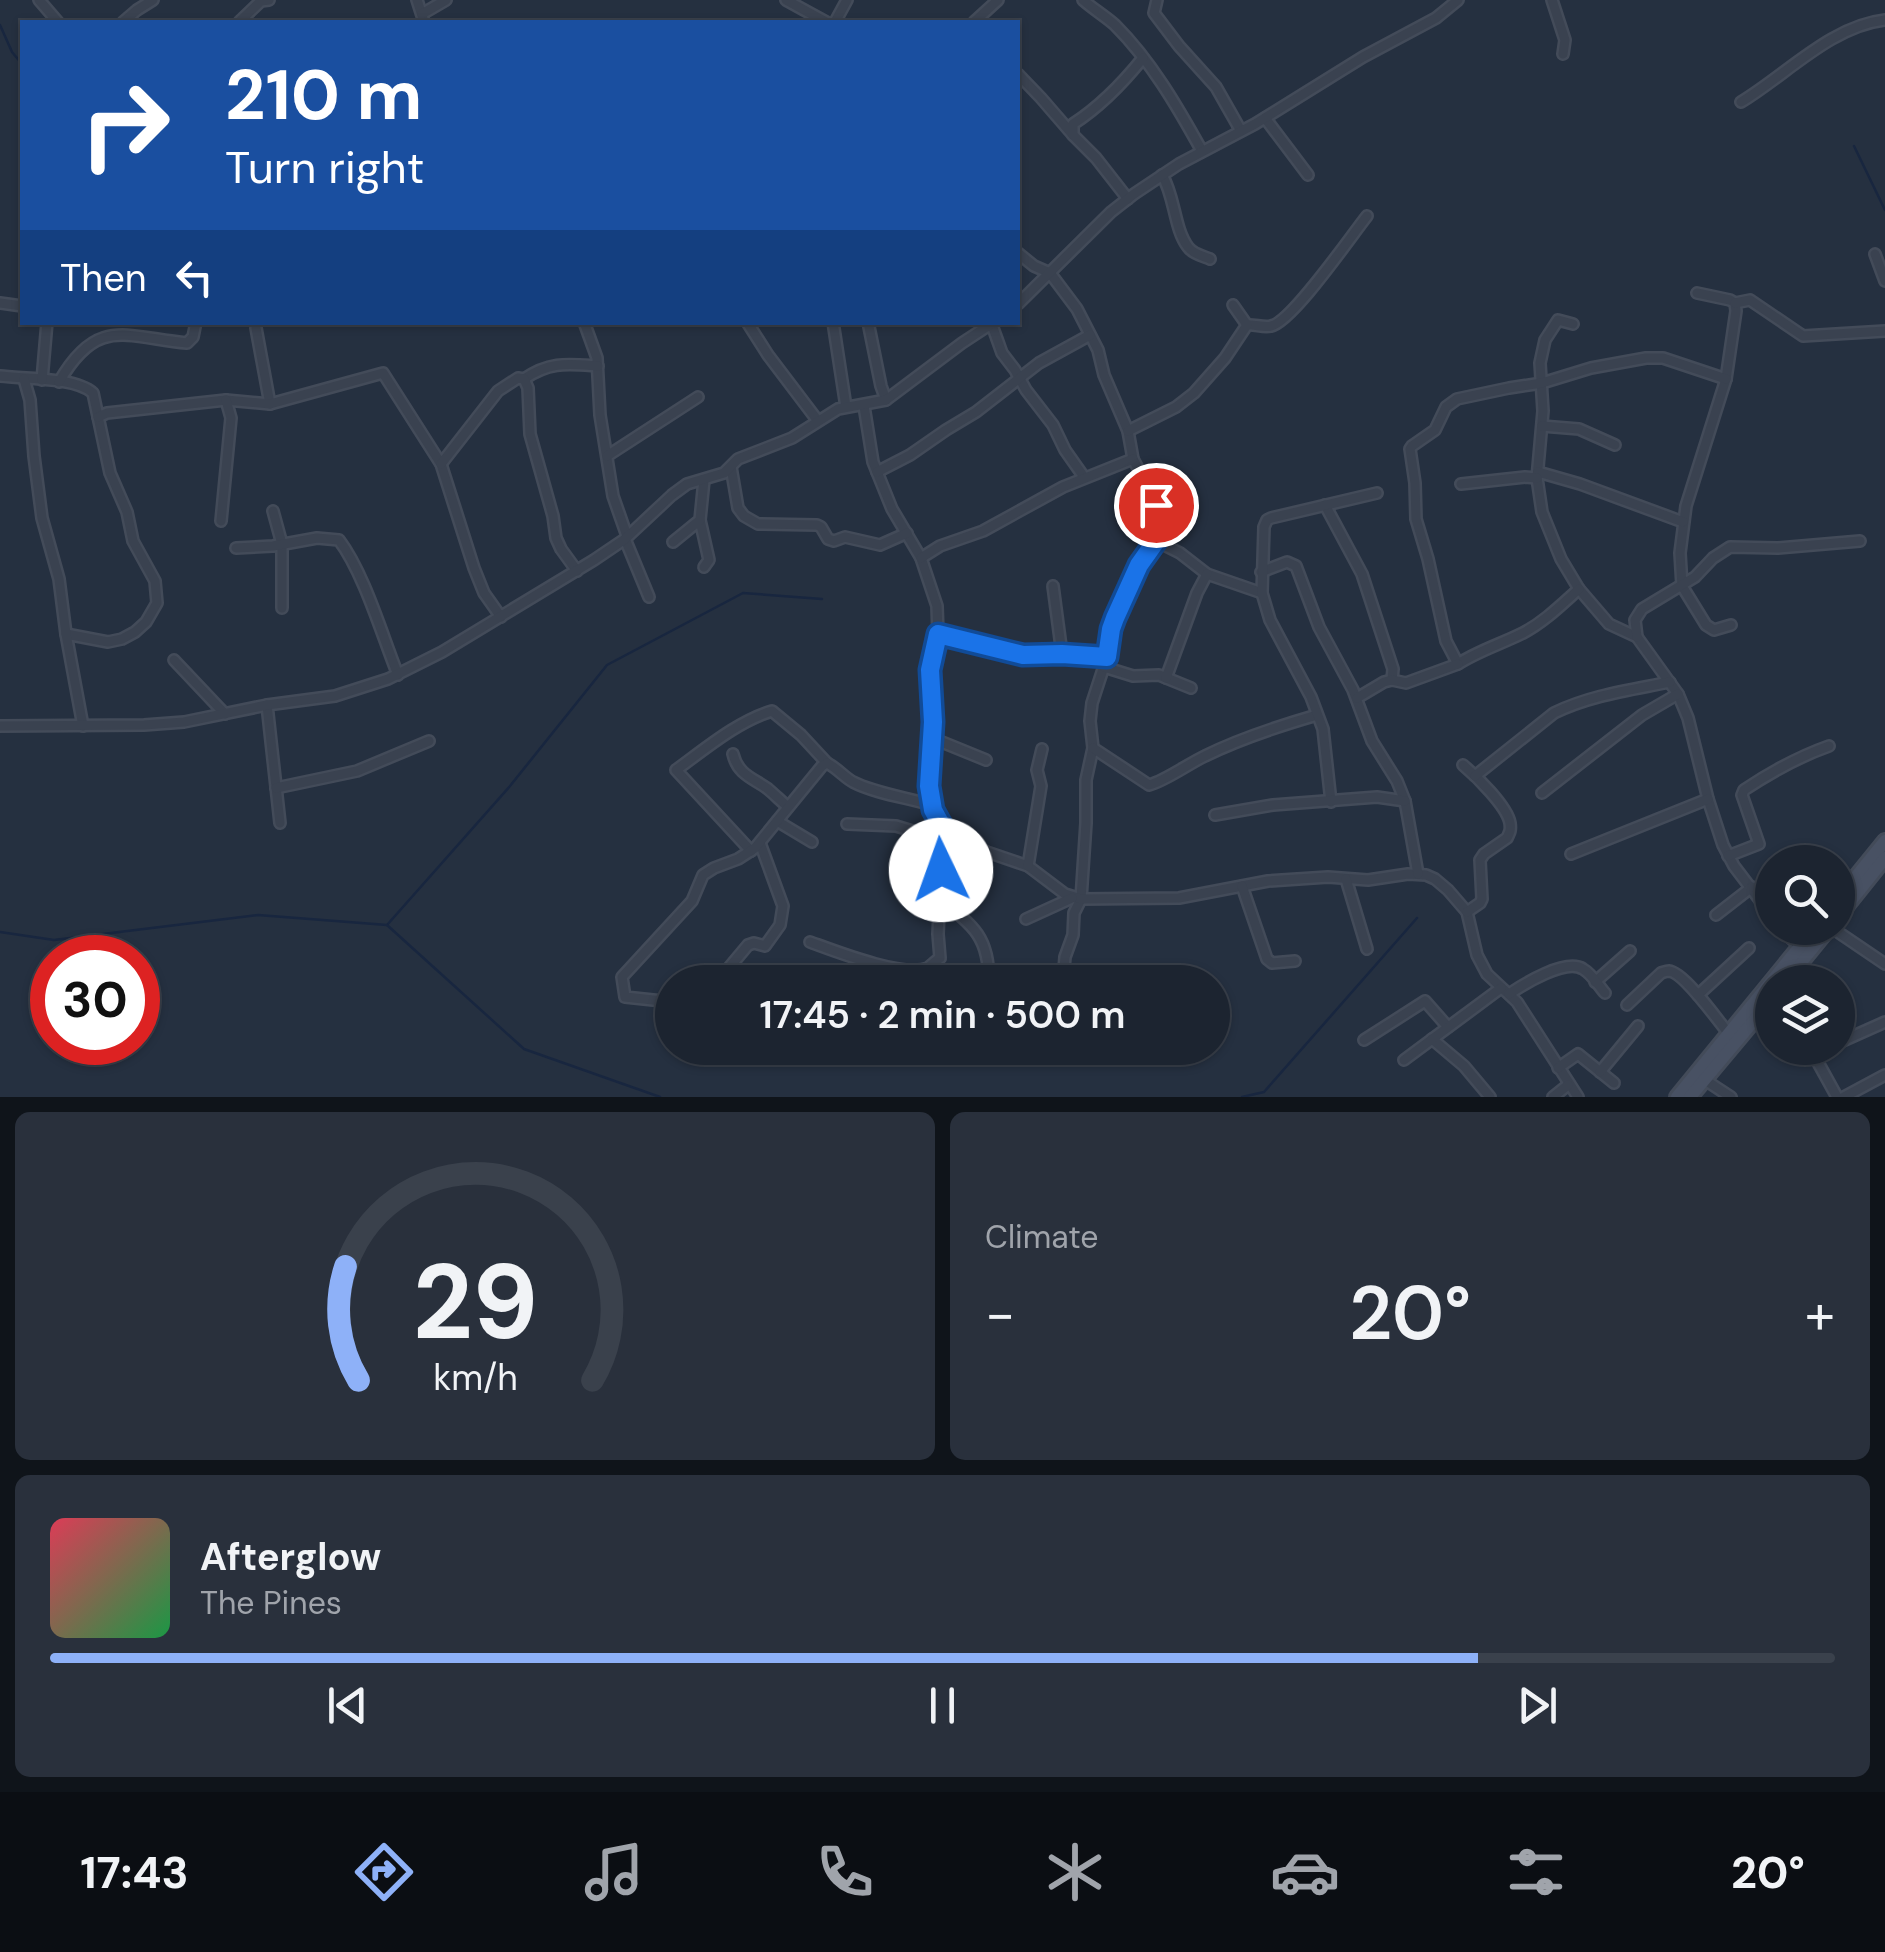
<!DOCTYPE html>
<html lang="en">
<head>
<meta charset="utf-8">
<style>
  :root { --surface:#1c2430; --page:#29303c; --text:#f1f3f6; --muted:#a0a4ab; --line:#3a414c; --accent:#8eb1f8 }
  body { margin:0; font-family:"DM Sans",sans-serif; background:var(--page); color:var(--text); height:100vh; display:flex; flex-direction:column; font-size:38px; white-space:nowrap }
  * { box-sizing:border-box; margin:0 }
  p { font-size:32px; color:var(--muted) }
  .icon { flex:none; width:55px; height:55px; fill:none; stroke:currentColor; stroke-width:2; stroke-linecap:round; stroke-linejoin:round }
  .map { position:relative; height:1097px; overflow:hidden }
  .sheet { display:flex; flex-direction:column; gap:15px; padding:15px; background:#0f141a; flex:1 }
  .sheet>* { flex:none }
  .guide { position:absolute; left:20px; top:20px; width:1000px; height:305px; border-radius:0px; box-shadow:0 2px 8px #0004,0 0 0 2px var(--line); background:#1a4fa0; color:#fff; overflow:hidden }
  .controls { position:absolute; left:1755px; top:845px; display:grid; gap:20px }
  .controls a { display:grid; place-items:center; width:100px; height:100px; border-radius:50%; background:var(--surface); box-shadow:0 2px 8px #0004,0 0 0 2px var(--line); font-size:50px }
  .speed { position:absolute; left:30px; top:935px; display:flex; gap:20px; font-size:50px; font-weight:700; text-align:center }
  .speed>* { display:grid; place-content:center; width:130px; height:130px; border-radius:50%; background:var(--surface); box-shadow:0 2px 8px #0004,0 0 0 2px var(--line); line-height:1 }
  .speed .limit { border:15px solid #d22; background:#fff; color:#111 }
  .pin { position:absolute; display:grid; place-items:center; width:85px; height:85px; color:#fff; margin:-42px; border:5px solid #fff; border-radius:50%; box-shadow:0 2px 10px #0007 }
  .me { position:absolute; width:110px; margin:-55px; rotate:357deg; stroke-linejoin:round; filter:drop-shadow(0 0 8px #0008) }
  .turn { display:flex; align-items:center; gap:35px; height:210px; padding:0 40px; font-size:45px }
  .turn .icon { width:130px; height:130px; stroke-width:2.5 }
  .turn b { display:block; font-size:70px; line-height:85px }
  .then { display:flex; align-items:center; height:95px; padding:0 40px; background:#0003; gap:20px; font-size:38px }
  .big { font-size:75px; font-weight:600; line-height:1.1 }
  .sheet .tile { flex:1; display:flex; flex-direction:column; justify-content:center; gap:15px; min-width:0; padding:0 35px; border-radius:15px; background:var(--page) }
  .sheet .dial { align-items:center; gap:0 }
  .dial svg { height:260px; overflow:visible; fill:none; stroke:var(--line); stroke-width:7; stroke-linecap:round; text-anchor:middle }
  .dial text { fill:var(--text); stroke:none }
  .song { display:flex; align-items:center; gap:30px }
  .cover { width:120px; height:120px; border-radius:15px; background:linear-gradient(135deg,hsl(350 70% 55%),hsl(140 70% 35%)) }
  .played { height:10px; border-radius:5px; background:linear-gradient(90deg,var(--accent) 80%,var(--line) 80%) }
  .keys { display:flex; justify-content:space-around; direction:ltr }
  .heat { display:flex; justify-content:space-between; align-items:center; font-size:55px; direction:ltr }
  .sheet .tiles { flex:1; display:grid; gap:15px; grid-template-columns:1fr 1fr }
  .tile:last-child { grid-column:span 2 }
  .trip { position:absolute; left:655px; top:965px; width:575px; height:100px; border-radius:50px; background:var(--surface); box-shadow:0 2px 8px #0004,0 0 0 2px var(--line); font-weight:600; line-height:100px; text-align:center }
  .menu { display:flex; height:160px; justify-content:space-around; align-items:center; background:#0b0e13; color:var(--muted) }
  .menu .icon { width:70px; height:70px }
  .menu .selected { color:var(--accent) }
  .menu b { font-size:45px; color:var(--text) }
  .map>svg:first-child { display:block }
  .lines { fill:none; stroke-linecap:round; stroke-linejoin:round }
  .stream { stroke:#18263f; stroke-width:2.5 }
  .minor-casing { stroke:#434b59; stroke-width:14 }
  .secondary-casing { stroke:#434b59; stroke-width:18 }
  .minor { stroke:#3a4250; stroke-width:9 }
  .secondary { stroke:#485163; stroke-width:12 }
  .route-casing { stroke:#114b97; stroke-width:25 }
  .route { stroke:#1a73e8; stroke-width:18 }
</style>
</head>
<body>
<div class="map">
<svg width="1885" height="1097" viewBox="0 0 1885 1097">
  <rect width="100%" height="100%" fill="#253040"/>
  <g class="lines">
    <g class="stream">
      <path d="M0,25L12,52L22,64"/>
      <path d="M1854,146L1885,210"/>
      <path d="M387,925L510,786L607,665L743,593L822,599"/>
      <path d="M0,932L54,940L258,915L387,925L524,1049L660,1097"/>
      <path d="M1242,1097L1264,1092L1417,918"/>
    </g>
    <g class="minor-casing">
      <g id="minor">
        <path d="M39,0L58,22"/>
        <path d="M417,0L424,22"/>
        <path d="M786,0L826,22"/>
        <path d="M1083,0C1093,9 1105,16 1115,25C1151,61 1177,106 1202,151"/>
        <path d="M1157,0L1154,13L1179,46L1216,87L1241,131"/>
        <path d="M1552,0L1565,40L1563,54"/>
        <path d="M422,14L446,0"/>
        <path d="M123,22L137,10L153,0"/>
        <path d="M239,22L261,1L269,0"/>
        <path d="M835,22L847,0"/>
        <path d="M974,22L998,0"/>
        <path d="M1018,74L1041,98L1073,135"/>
        <path d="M1741,102C1786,75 1831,26 1885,20"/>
        <path d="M1265,118L1308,175"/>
        <path d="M1162,175C1175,196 1174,229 1188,247C1193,254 1203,256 1210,259"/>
        <path d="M1128,199L1096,158L1073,135V124C1101,106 1122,84 1143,58"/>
        <path d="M1018,253L1034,266L1050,273L1077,309L1098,350L1104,375L1128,431L1133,459L1152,494L1158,524L1156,541L1139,565L1111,629L1107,657L1092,703L1090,721L1093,748L1086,780V823L1081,899L1074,913L1073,935L1065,957L1063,982"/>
        <path d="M1875,254L1885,281"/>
        <path d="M1697,293L1730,300L1735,303L1736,311L1726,379L1686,506L1680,553L1682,586L1706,625L1714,630L1731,625"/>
        <path d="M0,303L22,306"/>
        <path d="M1735,303L1750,300L1803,336L1885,331"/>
        <path d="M1018,304L1111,212L1134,194L1179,164L1255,124L1363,57L1436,18L1458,0"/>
        <path d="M584,322L597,358L600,415L613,496L627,536"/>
        <path d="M747,322L768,355L818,421"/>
        <path d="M833,322L846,407"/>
        <path d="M868,322L881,386L886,400"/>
        <path d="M1573,324L1558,320L1545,340L1540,363L1543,411L1537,478L1542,512L1561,559L1579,589L1609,624L1637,637L1678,694L1688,718L1708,799L1723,845L1734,866L1772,916"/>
        <path d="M992,325L1002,353L1015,370L1026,390L1053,425L1065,450L1084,477"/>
        <path d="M1247,325C1254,324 1264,328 1271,326C1292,322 1351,236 1367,216"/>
        <path d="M256,328L270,404"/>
        <path d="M0,376C24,379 76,377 93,393L110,473L127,512L133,541L155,581L157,603L146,622L135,632L122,639L108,642L66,634"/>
        <path d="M24,379L30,400L34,456L42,518L59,579L66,634L83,726"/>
        <path d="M524,379C550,361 568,364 598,366"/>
        <path d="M42,380L47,322"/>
        <path d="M59,382C97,316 125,337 187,343L193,337L196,322"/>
        <path d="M864,406L873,462L892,509L921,558L937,606L938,634L930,670L933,723L929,786L933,810L937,819L950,834L987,852L1028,866L1065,894L1081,899L1179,898L1268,881L1328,877L1368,880L1408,874L1426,875L1435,879L1448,890L1467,912L1477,955L1487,974L1517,1002L1578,1097"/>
        <path d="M98,417L107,413L226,400L270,404L383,373L441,464L474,568L484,593L501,617"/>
        <path d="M1542,426L1579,429L1615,445"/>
        <path d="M1128,431L1176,407L1194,393L1225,358L1247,325L1233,305"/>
        <path d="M607,456L698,397"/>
        <path d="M441,464L498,391L518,378L524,379L528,388L530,434L553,516L556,538L561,549L577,571"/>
        <path d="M731,467L738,508L744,516L758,524L817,525L821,527L828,539L834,541L845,537L880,545L907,533"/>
        <path d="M877,472L910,455L946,430L976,412L1039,363L1090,335"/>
        <path d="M1538,472L1580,484L1683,522"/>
        <path d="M1461,484L1525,477L1537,478"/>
        <path d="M1325,505L1362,574L1393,669L1392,680"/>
        <path d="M273,511L282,544V608"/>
        <path d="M700,520L709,560L704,567"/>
        <path d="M221,521L231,418L226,400"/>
        <path d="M625,539L649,597"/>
        <path d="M1156,541L1180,553L1207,574L1262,593"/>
        <path d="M673,542L700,520L704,480"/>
        <path d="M236,548L273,546L317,538L339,540C364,573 382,635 398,675"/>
        <path d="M921,558L940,546L983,531L1063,487L1133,459"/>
        <path d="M1261,572L1287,562L1296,566L1319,627L1353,690L1372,741L1397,781L1405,801L1418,874"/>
        <path d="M1053,586L1062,654"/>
        <path d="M1579,589C1561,605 1544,622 1523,633C1501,644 1478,651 1458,664L1446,641L1428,559L1416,519L1415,483L1410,449L1412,446L1435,430L1446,407L1457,399L1509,388L1542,383L1591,368L1646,358H1663L1726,379"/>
        <path d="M938,634L1023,655L1085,654L1107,657"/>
        <path d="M1637,637L1635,620L1642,609L1695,577L1713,558L1730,547L1778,548L1860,541"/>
        <path d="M174,660L225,714"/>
        <path d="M1104,667L1133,676L1159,675L1191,688"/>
        <path d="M1166,678L1197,593L1207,574"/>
        <path d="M1357,698L1384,682L1392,680L1406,683L1458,664"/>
        <path d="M267,705L280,823"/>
        <path d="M0,726L144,725L184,722L267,705L335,696L388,679L442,652L594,560L625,539L672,495L687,484L724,473L738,459L792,438L838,409L886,400L962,343L994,322"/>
        <path d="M932,738L986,760"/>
        <path d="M1093,748L1149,785C1165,781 1188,764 1205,756C1241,738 1279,726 1317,715"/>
        <path d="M733,754C738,775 753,778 768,789C775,795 781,801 788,807"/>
        <path d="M1463,765C1476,776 1507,806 1510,823C1511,830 1510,832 1507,838L1484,854L1480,860L1482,899L1480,903L1467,912"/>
        <path d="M1475,776L1554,713C1591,695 1631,690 1670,682"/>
        <path d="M276,788L357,771L429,741"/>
        <path d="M1542,793L1642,715L1678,694"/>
        <path d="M1331,802L1323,729L1311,697L1270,620L1262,593L1264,527L1267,520L1271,518L1377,493"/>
        <path d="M1215,815L1273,805L1377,797L1405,801"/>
        <path d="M777,821L812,842"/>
        <path d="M847,824L896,826L942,840"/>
        <path d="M751,851L676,770C705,749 738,721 772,711L801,735L827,763"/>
        <path d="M1571,854L1708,799"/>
        <path d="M1728,856L1759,844L1742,795L1744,790C1771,772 1798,757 1829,746"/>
        <path d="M1028,866L1041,786L1037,770L1042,749"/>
        <path d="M1346,879L1367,949"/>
        <path d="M1242,886L1267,959L1272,963L1295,961"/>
        <path d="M940,900C974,926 989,937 989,982"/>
        <path d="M1716,915L1752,887"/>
        <path d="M1026,919L1072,898"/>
        <path d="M1780,928L1800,947"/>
        <path d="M1832,928L1885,964"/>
        <path d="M810,942C835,951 903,978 928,968C929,967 938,959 940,958L938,934L943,828"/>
        <path d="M717,982L748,945L754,943L765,946L780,925L783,906L760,843"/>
        <path d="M1595,982L1630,951"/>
        <path d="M1509,994C1524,984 1566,958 1583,969C1592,974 1598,985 1605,993"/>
        <path d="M1698,995L1749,948"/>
        <path d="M672,1002L625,997L622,977L692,901L703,875L714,868L738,859L755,848L822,766L827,763C837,768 844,777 853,782C874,793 908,798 932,805"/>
        <path d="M1627,1005L1661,973C1664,972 1666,971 1669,971C1684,972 1719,1022 1729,1034"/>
        <path d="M1432,1039L1464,1066L1490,1097"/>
        <path d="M1364,1040L1425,1001L1448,1027"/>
        <path d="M1838,1043L1885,1022"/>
        <path d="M1810,1048L1837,1097"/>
        <path d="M1058,1049V1048"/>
        <path d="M1404,1060L1501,988"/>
        <path d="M1558,1068L1578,1054L1614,1083"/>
        <path d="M1600,1072L1638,1026"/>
        <path d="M1705,1080L1731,1097"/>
        <path d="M1553,1097L1568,1085"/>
        <path d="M1844,1097L1885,1075"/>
      </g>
    </g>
    <g class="secondary-casing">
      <g id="secondary">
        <path d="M1838,899L1885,841"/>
        <path d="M1838,917L1885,858"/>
        <path d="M1785,982L1829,928"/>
        <path d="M1677,1097L1815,928"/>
        <path d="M1690,1097L1772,999"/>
      </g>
    </g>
    <use href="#minor" class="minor"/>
    <use href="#secondary" class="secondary"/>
  </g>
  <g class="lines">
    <g class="route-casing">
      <path id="route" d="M941,870L943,828L933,810L929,786L933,722L930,670L938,634L1023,655L1062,654L1107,657L1111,629L1115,618L1139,565L1156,541L1158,532L1156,505"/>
    </g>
    <use href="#route" class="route"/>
  </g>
</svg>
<div class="controls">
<a><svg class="icon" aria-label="search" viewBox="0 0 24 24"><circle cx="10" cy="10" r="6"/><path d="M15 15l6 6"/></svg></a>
<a><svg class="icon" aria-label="layers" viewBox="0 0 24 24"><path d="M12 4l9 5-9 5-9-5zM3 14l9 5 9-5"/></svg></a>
</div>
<div class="speed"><div class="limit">30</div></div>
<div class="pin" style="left:1156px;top:505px;background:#d93025"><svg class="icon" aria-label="arrive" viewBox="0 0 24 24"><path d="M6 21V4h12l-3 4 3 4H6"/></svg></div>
<svg class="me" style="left:941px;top:870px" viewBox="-20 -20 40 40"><circle r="19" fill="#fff"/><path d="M0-13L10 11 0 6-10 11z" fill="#1a73e8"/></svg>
<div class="trip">17:45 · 2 min · 500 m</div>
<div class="guide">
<div class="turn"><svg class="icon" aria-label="right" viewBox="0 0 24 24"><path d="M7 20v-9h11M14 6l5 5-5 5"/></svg><div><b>210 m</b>Turn right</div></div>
<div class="then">Then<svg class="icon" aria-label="left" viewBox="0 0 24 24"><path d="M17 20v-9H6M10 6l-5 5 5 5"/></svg></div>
</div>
</div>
<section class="sheet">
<div class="tiles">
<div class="tile dial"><svg viewBox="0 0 100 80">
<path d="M14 69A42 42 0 1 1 86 69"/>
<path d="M14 69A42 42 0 0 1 10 34" stroke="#8eb1f8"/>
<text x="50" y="56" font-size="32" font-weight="700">29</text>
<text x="50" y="72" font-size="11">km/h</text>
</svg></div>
<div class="tile"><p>Climate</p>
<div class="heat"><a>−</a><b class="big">20°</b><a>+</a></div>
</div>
<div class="tile">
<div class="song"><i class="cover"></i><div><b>Afterglow</b><p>The Pines</p></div></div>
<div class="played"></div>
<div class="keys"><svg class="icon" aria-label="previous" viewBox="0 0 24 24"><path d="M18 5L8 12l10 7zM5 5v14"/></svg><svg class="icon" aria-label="pause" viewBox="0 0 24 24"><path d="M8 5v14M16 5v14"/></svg><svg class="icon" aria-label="next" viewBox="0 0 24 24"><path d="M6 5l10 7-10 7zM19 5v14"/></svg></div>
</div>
</div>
</section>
<nav class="menu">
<b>17:43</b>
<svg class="icon selected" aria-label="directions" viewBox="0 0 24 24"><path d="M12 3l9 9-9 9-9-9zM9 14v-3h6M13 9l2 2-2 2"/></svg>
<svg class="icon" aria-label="music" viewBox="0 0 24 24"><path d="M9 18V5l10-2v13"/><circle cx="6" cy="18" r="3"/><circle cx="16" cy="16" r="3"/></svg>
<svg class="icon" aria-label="phone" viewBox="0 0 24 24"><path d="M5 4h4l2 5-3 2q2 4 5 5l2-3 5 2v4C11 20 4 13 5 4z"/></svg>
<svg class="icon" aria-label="climate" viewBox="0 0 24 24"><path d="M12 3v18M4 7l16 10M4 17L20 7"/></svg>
<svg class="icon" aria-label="car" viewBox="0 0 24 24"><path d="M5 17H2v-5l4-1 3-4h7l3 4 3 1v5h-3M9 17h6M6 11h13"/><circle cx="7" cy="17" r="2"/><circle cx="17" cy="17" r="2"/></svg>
<svg class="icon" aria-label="filters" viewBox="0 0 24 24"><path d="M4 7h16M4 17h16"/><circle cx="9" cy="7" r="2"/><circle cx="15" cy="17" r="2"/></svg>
<b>20°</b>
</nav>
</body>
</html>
